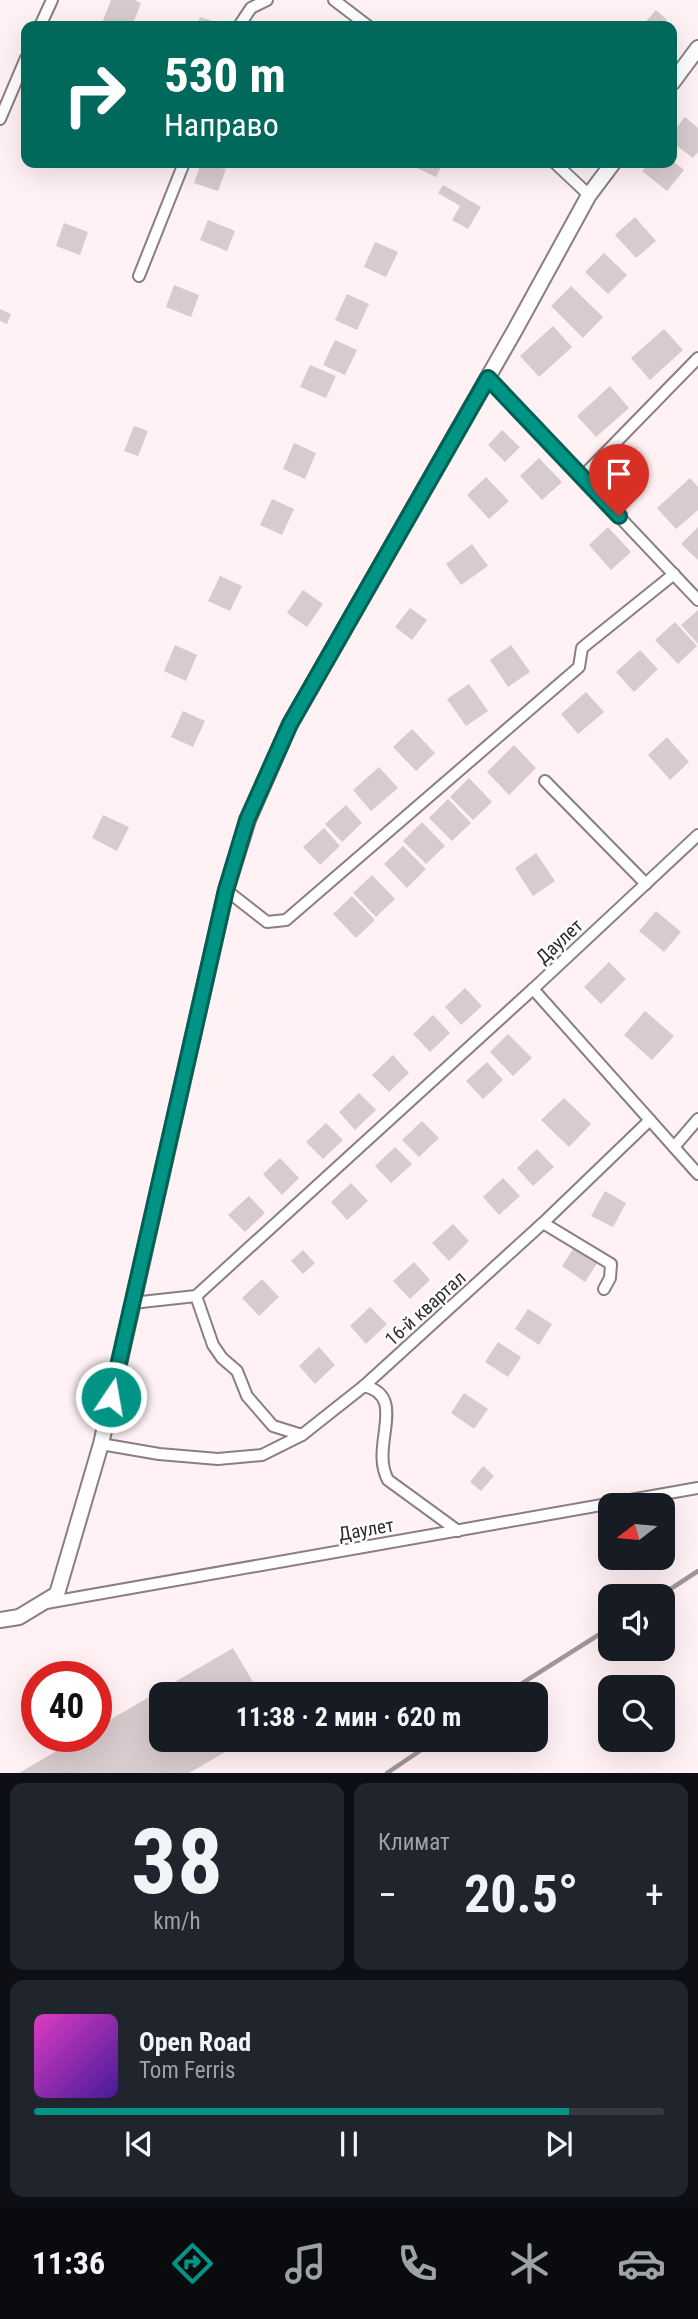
<!DOCTYPE html>
<html lang="ru">
<head>
<meta charset="utf-8">
<style>
  :root { --surface:#171b24; --page:#20242c; --text:#f1f3f6; --muted:#9ea1a6; --line:#363941; --accent:#009484 }
  body { margin:0; font-family:"Roboto Condensed",sans-serif; background:var(--page); color:var(--text); height:100vh; display:flex; flex-direction:column; font-size:26px; white-space:nowrap }
  * { box-sizing:border-box; margin:0 }
  p { font-size:23px; color:var(--muted) }
  .icon { flex:none; width:38px; height:38px; fill:none; stroke:currentColor; stroke-width:2; stroke-linecap:round; stroke-linejoin:round }
  .map { position:relative; height:1773px; overflow:hidden }
  .drawer { display:flex; flex-direction:column; gap:10px; padding:10px; background:#0d0f14; flex:1 }
  .drawer>* { flex:none }
  .top-card { position:absolute; left:21px; top:21px; width:656px; height:147px; border-radius:14px; box-shadow:0 7px 28px #0002; background:#00695c; color:#fff; overflow:hidden }
  .needle { width:46px; rotate:254deg }
  .fabs { position:absolute; left:598px; top:1493px; display:grid; gap:14px }
  .fabs a { display:grid; place-items:center; width:77px; height:77px; border-radius:14px; background:var(--surface); box-shadow:0 7px 28px #0002; font-size:35px }
  .speed { position:absolute; left:21px; top:1661px; display:flex; gap:14px; font-size:35px; font-weight:700; text-align:center }
  .speed>* { display:grid; place-content:center; width:91px; height:91px; border-radius:50%; background:var(--surface); box-shadow:0 7px 28px #0002; line-height:1 }
  .speed .limit { border:10px solid #d22; background:#fff; color:#111 }
  .pin { position:absolute; display:grid; place-items:center; width:60px; height:60px; color:#fff; margin:-72px -30px; border-radius:50% 50% 50% 0; rotate:-45deg; box-shadow:0 0 7px #0007 }
  .pin .icon { rotate:45deg }
  .me { position:absolute; width:77px; margin:-38px; rotate:12deg; stroke-linejoin:round; filter:drop-shadow(0 0 5px #0008) }
  .turn { display:flex; align-items:center; gap:24px; height:147px; padding:0 28px; font-size:32px }
  .turn .icon { width:91px; height:91px; stroke-width:2.5 }
  .turn b { display:block; font-size:49px; line-height:60px }
  .big { font-size:52px; font-weight:700; line-height:1.1 }
  .drawer .widget { flex:1; display:flex; flex-direction:column; justify-content:center; gap:10px; min-width:0; padding:0 24px; border-radius:14px; background:var(--page) }
  .drawer .dial { align-items:center; gap:0 }
  .dial b { font-size:91px; line-height:1 }
  .song { display:flex; align-items:center; gap:21px }
  .cover { width:84px; height:84px; border-radius:10px; background:linear-gradient(135deg,hsl(310 70% 55%),hsl(260 70% 35%)) }
  .played { height:7px; border-radius:4px; background:linear-gradient(90deg,var(--accent) 85%,var(--line) 85%) }
  .keys { display:flex; justify-content:space-around; direction:ltr }
  .heat { display:flex; justify-content:space-between; align-items:center; font-size:38px; direction:ltr }
  .drawer .tiles { flex:1; display:grid; gap:10px; grid-template-columns:1fr 1fr }
  .widget:last-child { grid-column:span 2 }
  .trip { position:absolute; left:149px; top:1682px; width:399px; height:70px; border-radius:14px; background:var(--surface); box-shadow:0 7px 28px #0002; font-weight:700; line-height:70px; text-align:center }
  .dock { display:flex; height:112px; justify-content:space-around; align-items:center; background:#090b0e; color:var(--muted) }
  .dock .icon { width:49px; height:49px }
  .dock .selected { color:var(--accent) }
  .dock b { font-size:32px; color:var(--text) }
  .map>svg:first-child { display:block }
  .building { fill:#d8cbce }
  .lines { fill:none; stroke-linecap:round; stroke-linejoin:round }
  .minor-casing { stroke:#8a7e81; stroke-width:14 }
  .tertiary-casing { stroke:#8a7e81; stroke-width:18 }
  .minor { stroke:#fff; stroke-width:10 }
  .tertiary { stroke:#fff; stroke-width:14 }
  .rail { stroke:#9f9698; stroke-width:4.5 }
  .route-casing { stroke:#006056; stroke-width:18 }
  .route { stroke:#009484; stroke-width:12 }
  .labels { text-anchor:middle; stroke-width:5; stroke-linejoin:round; paint-order:stroke }
  .street-label { font-size:19px; fill:#302c2d; stroke:#fff }
</style>
</head>
<body>
<div class="map">
<svg width="698" height="1773" viewBox="0 0 698 1773">
  <rect width="100%" height="100%" fill="#fff1f4"/>
  <g class="building">
    <path d="M111,0H135L141,3L132,26H111L102,23Z"/>
    <path d="M656,10L667,20L661,26H642Z"/>
    <path d="M200,17L222,24V26H197Z"/>
    <path d="M685,117L698,128V152L693,158L672,142V133Z"/>
    <path d="M672,160L684,170L667,191L642,171L649,163H672Z"/>
    <path d="M201,163L226,169L218,191L194,183Z"/>
    <path d="M406,163H443L436,177Z"/>
    <path d="M443,185L481,207L468,229L452,220L460,206L438,193Z"/>
    <path d="M635,217L656,241L636,258L615,235Z"/>
    <path d="M208,220L235,231L227,251L200,240Z"/>
    <path d="M64,223L88,232L80,255L56,246Z"/>
    <path d="M375,242L398,252L386,277L364,267Z"/>
    <path d="M604,253L627,275L608,294L585,272Z"/>
    <path d="M174,285L199,295L191,317L166,307Z"/>
    <path d="M571,286L603,317L583,338L551,306Z"/>
    <path d="M347,294L369,304L357,330L335,320Z"/>
    <path d="M0,309L11,314L7,324L0,321Z"/>
    <path d="M553,326L572,347L539,377L520,356Z"/>
    <path d="M664,329L683,350L650,380L631,358Z"/>
    <path d="M335,340L357,350L345,375L323,365Z"/>
    <path d="M310,365L336,376L326,398L300,387Z"/>
    <path d="M610,386L629,408L596,437L577,416Z"/>
    <path d="M134,426L148,431L138,456L124,451Z"/>
    <path d="M502,430L520,447L505,462L488,445Z"/>
    <path d="M294,443L316,453L305,479L283,469Z"/>
    <path d="M539,458L562,482L542,500L520,476Z"/>
    <path d="M486,477L509,501L489,519L467,495Z"/>
    <path d="M690,478L698,487V510L676,529L657,508Z"/>
    <path d="M272,499L294,509L282,535L260,525Z"/>
    <path d="M608,527L631,552L611,570L589,545Z"/>
    <path d="M698,527V560L681,544Z"/>
    <path d="M472,544L488,566L461,585L446,564Z"/>
    <path d="M220,576L242,586L230,611L208,601Z"/>
    <path d="M303,590L323,604L307,627L287,613Z"/>
    <path d="M410,608L427,620L412,640L395,627Z"/>
    <path d="M698,610V644L681,625Z"/>
    <path d="M675,622L697,646L678,664L655,640Z"/>
    <path d="M175,645L197,655L186,681L164,671Z"/>
    <path d="M511,645L530,672L508,687L490,660Z"/>
    <path d="M640,650L658,669L634,692L616,672Z"/>
    <path d="M469,684L488,711L466,726L447,699Z"/>
    <path d="M586,692L604,712L578,734L561,714Z"/>
    <path d="M183,711L205,721L193,747L171,737Z"/>
    <path d="M412,729L435,753L416,771L393,747Z"/>
    <path d="M667,737L689,762L670,780L648,755Z"/>
    <path d="M514,745L536,768L509,795L487,772Z"/>
    <path d="M379,767L398,788L371,811L353,790Z"/>
    <path d="M469,778L492,802L473,820L450,797Z"/>
    <path d="M448,799L471,823L452,841L429,818Z"/>
    <path d="M346,805L362,823L342,842L325,824Z"/>
    <path d="M103,815L129,827L117,851L92,838Z"/>
    <path d="M422,822L445,846L426,864L403,841Z"/>
    <path d="M324,828L340,846L320,865L303,847Z"/>
    <path d="M403,846L426,869L407,888L384,864Z"/>
    <path d="M536,853L555,881L533,896L515,868Z"/>
    <path d="M372,875L395,899L376,917L353,893Z"/>
    <path d="M352,896L375,920L356,938L333,914Z"/>
    <path d="M656,911L681,932L664,952L639,931Z"/>
    <path d="M609,962L626,979L601,1004L584,987Z"/>
    <path d="M465,988L482,1006L461,1025L445,1007Z"/>
    <path d="M645,1011L674,1036L652,1060L624,1035Z"/>
    <path d="M433,1015L450,1033L430,1052L413,1034Z"/>
    <path d="M508,1034L532,1058L513,1076L490,1052Z"/>
    <path d="M393,1055L409,1073L389,1092L372,1075Z"/>
    <path d="M487,1062L503,1080L483,1099L466,1081Z"/>
    <path d="M359,1093L376,1110L355,1130L339,1112Z"/>
    <path d="M564,1098L591,1124L569,1147L541,1120Z"/>
    <path d="M422,1121L439,1138L419,1157L402,1140Z"/>
    <path d="M326,1123L343,1140L323,1159L306,1142Z"/>
    <path d="M395,1147L412,1164L391,1183L375,1166Z"/>
    <path d="M537,1149L554,1167L533,1186L517,1168Z"/>
    <path d="M280,1158L299,1178L282,1195L263,1174Z"/>
    <path d="M503,1178L520,1196L499,1215L483,1197Z"/>
    <path d="M351,1183L368,1201L347,1220L331,1202Z"/>
    <path d="M605,1191L626,1203L613,1227L591,1216Z"/>
    <path d="M249,1196L265,1213L245,1232L228,1215Z"/>
    <path d="M453,1224L469,1241L449,1261L432,1243Z"/>
    <path d="M575,1246L598,1262L585,1282L562,1266Z"/>
    <path d="M303,1250L315,1263L303,1274L291,1261Z"/>
    <path d="M414,1262L430,1280L410,1299L393,1281Z"/>
    <path d="M262,1279L279,1297L259,1316L242,1298Z"/>
    <path d="M370,1307L387,1324L366,1344L350,1326Z"/>
    <path d="M528,1309L552,1324L539,1345L515,1329Z"/>
    <path d="M498,1342L521,1357L508,1377L485,1362Z"/>
    <path d="M319,1347L335,1365L315,1384L299,1366Z"/>
    <path d="M464,1393L488,1409L474,1429L451,1413Z"/>
    <path d="M483,1466L494,1476L481,1491L470,1482Z"/>
    <path d="M233,1648L260,1694H161V1740H246L189,1773H19L82,1736H96V1728Z"/>
  </g>
  <g class="lines">
    <g class="minor-casing">
      <g id="minor">
        <path d="M334,0L368,26"/>
        <path d="M40,26L52,0"/>
        <path d="M239,26L251,8L267,0"/>
        <path d="M0,119L26,58"/>
        <path d="M555,163L589,195"/>
        <path d="M139,276L184,163"/>
        <path d="M488,378L698,600"/>
        <path d="M582,477L698,358"/>
        <path d="M545,781L646,884"/>
        <path d="M698,835L533,989L698,1174"/>
        <path d="M226,890L267,922L286,920L579,667L582,648L674,574"/>
        <path d="M674,1147L698,1119"/>
        <path d="M543,1223L611,1264L610,1278L604,1289"/>
        <path d="M196,1296L213,1345L222,1358L237,1371L247,1396L273,1426L302,1435"/>
        <path d="M132,1303L196,1296L533,989"/>
        <path d="M101,1444L159,1454L218,1459L262,1455L302,1435L364,1386"/>
        <path d="M458,1531L388,1480C369,1446 409,1396 364,1386L543,1223L650,1120"/>
        <path d="M46,1603L698,1488"/>
      </g>
    </g>
    <g class="tertiary-casing">
      <g id="tertiary">
        <path d="M672,83L698,48"/>
        <path d="M0,1620L19,1617L57,1594L101,1444L226,890L248,820L290,724L515,330L589,195L613,163"/>
      </g>
    </g>
    <use href="#minor" class="minor"/>
    <use href="#tertiary" class="tertiary"/>
    <g class="rail">
      <path d="M660,1596L698,1571"/>
      <path d="M505,1694L611,1627"/>
      <path d="M387,1773L436,1740"/>
    </g>
  </g>
  <g class="lines">
    <g class="route-casing">
      <path id="route" d="M111,1397L226,890L247,820L290,724L488,378L619,516"/>
    </g>
    <use href="#route" class="route"/>
  </g>
  <g class="labels">
    <g class="street-label">
      <text transform="translate(559 941) rotate(-43)" y="7">Даулет</text>
      <text transform="translate(425 1308) rotate(-42)" y="7">16-й квартал</text>
      <text transform="translate(366 1529) rotate(-10)" y="7">Даулет</text>
    </g>
  </g>
</svg>
<div class="fabs">
<a><svg class="needle" viewBox="-14 -14 28 28"><path d="M0-13l5 13h-10z" fill="#e53935"/><path d="M0 13l5-13h-10z" fill="#9ea1a6"/></svg></a>
<a><svg class="icon" aria-label="sound" viewBox="0 0 24 24"><path d="M4 9h4l5-4v14l-5-4H4zM17 9q2 3 0 6"/></svg></a>
<a><svg class="icon" aria-label="search" viewBox="0 0 24 24"><circle cx="10" cy="10" r="6"/><path d="M15 15l6 6"/></svg></a>
</div>
<div class="speed"><div class="limit">40</div></div>
<div class="pin" style="left:619px;top:516px;background:#d93025"><svg class="icon" aria-label="arrive" viewBox="0 0 24 24"><path d="M6 21V4h12l-3 4 3 4H6"/></svg></div>
<svg class="me" style="left:111px;top:1397px" viewBox="-20 -20 40 40"><circle r="17" fill="#009484" stroke="#fff" stroke-width="3"/><path d="M0-11L8 9 0 5-8 9z" fill="#fff"/></svg>
<div class="trip">11:38 · 2 мин · 620 m</div>
<div class="top-card">
<div class="turn"><svg class="icon" aria-label="right" viewBox="0 0 24 24"><path d="M7 20v-9h11M14 6l5 5-5 5"/></svg><div><b>530 m</b>Направо</div></div>
</div>
</div>
<section class="drawer">
<div class="tiles">
<div class="widget dial"><b>38</b><p>km/h</p></div>
<div class="widget"><p>Климат</p>
<div class="heat"><a>−</a><b class="big">20.5°</b><a>+</a></div>
</div>
<div class="widget">
<div class="song"><i class="cover"></i><div><b>Open Road</b><p>Tom Ferris</p></div></div>
<div class="played"></div>
<div class="keys"><svg class="icon" aria-label="previous" viewBox="0 0 24 24"><path d="M18 5L8 12l10 7zM5 5v14"/></svg><svg class="icon" aria-label="pause" viewBox="0 0 24 24"><path d="M8 5v14M16 5v14"/></svg><svg class="icon" aria-label="next" viewBox="0 0 24 24"><path d="M6 5l10 7-10 7zM19 5v14"/></svg></div>
</div>
</div>
</section>
<nav class="dock">
<b>11:36</b>
<svg class="icon selected" aria-label="directions" viewBox="0 0 24 24"><path d="M12 3l9 9-9 9-9-9zM9 14v-3h6M13 9l2 2-2 2"/></svg>
<svg class="icon" aria-label="music" viewBox="0 0 24 24"><path d="M9 18V5l10-2v13"/><circle cx="6" cy="18" r="3"/><circle cx="16" cy="16" r="3"/></svg>
<svg class="icon" aria-label="phone" viewBox="0 0 24 24"><path d="M5 4h4l2 5-3 2q2 4 5 5l2-3 5 2v4C11 20 4 13 5 4z"/></svg>
<svg class="icon" aria-label="climate" viewBox="0 0 24 24"><path d="M12 3v18M4 7l16 10M4 17L20 7"/></svg>
<svg class="icon" aria-label="car" viewBox="0 0 24 24"><path d="M5 17H2v-5l4-1 3-4h7l3 4 3 1v5h-3M9 17h6M6 11h13"/><circle cx="7" cy="17" r="2"/><circle cx="17" cy="17" r="2"/></svg>
</nav>
</body>
</html>
